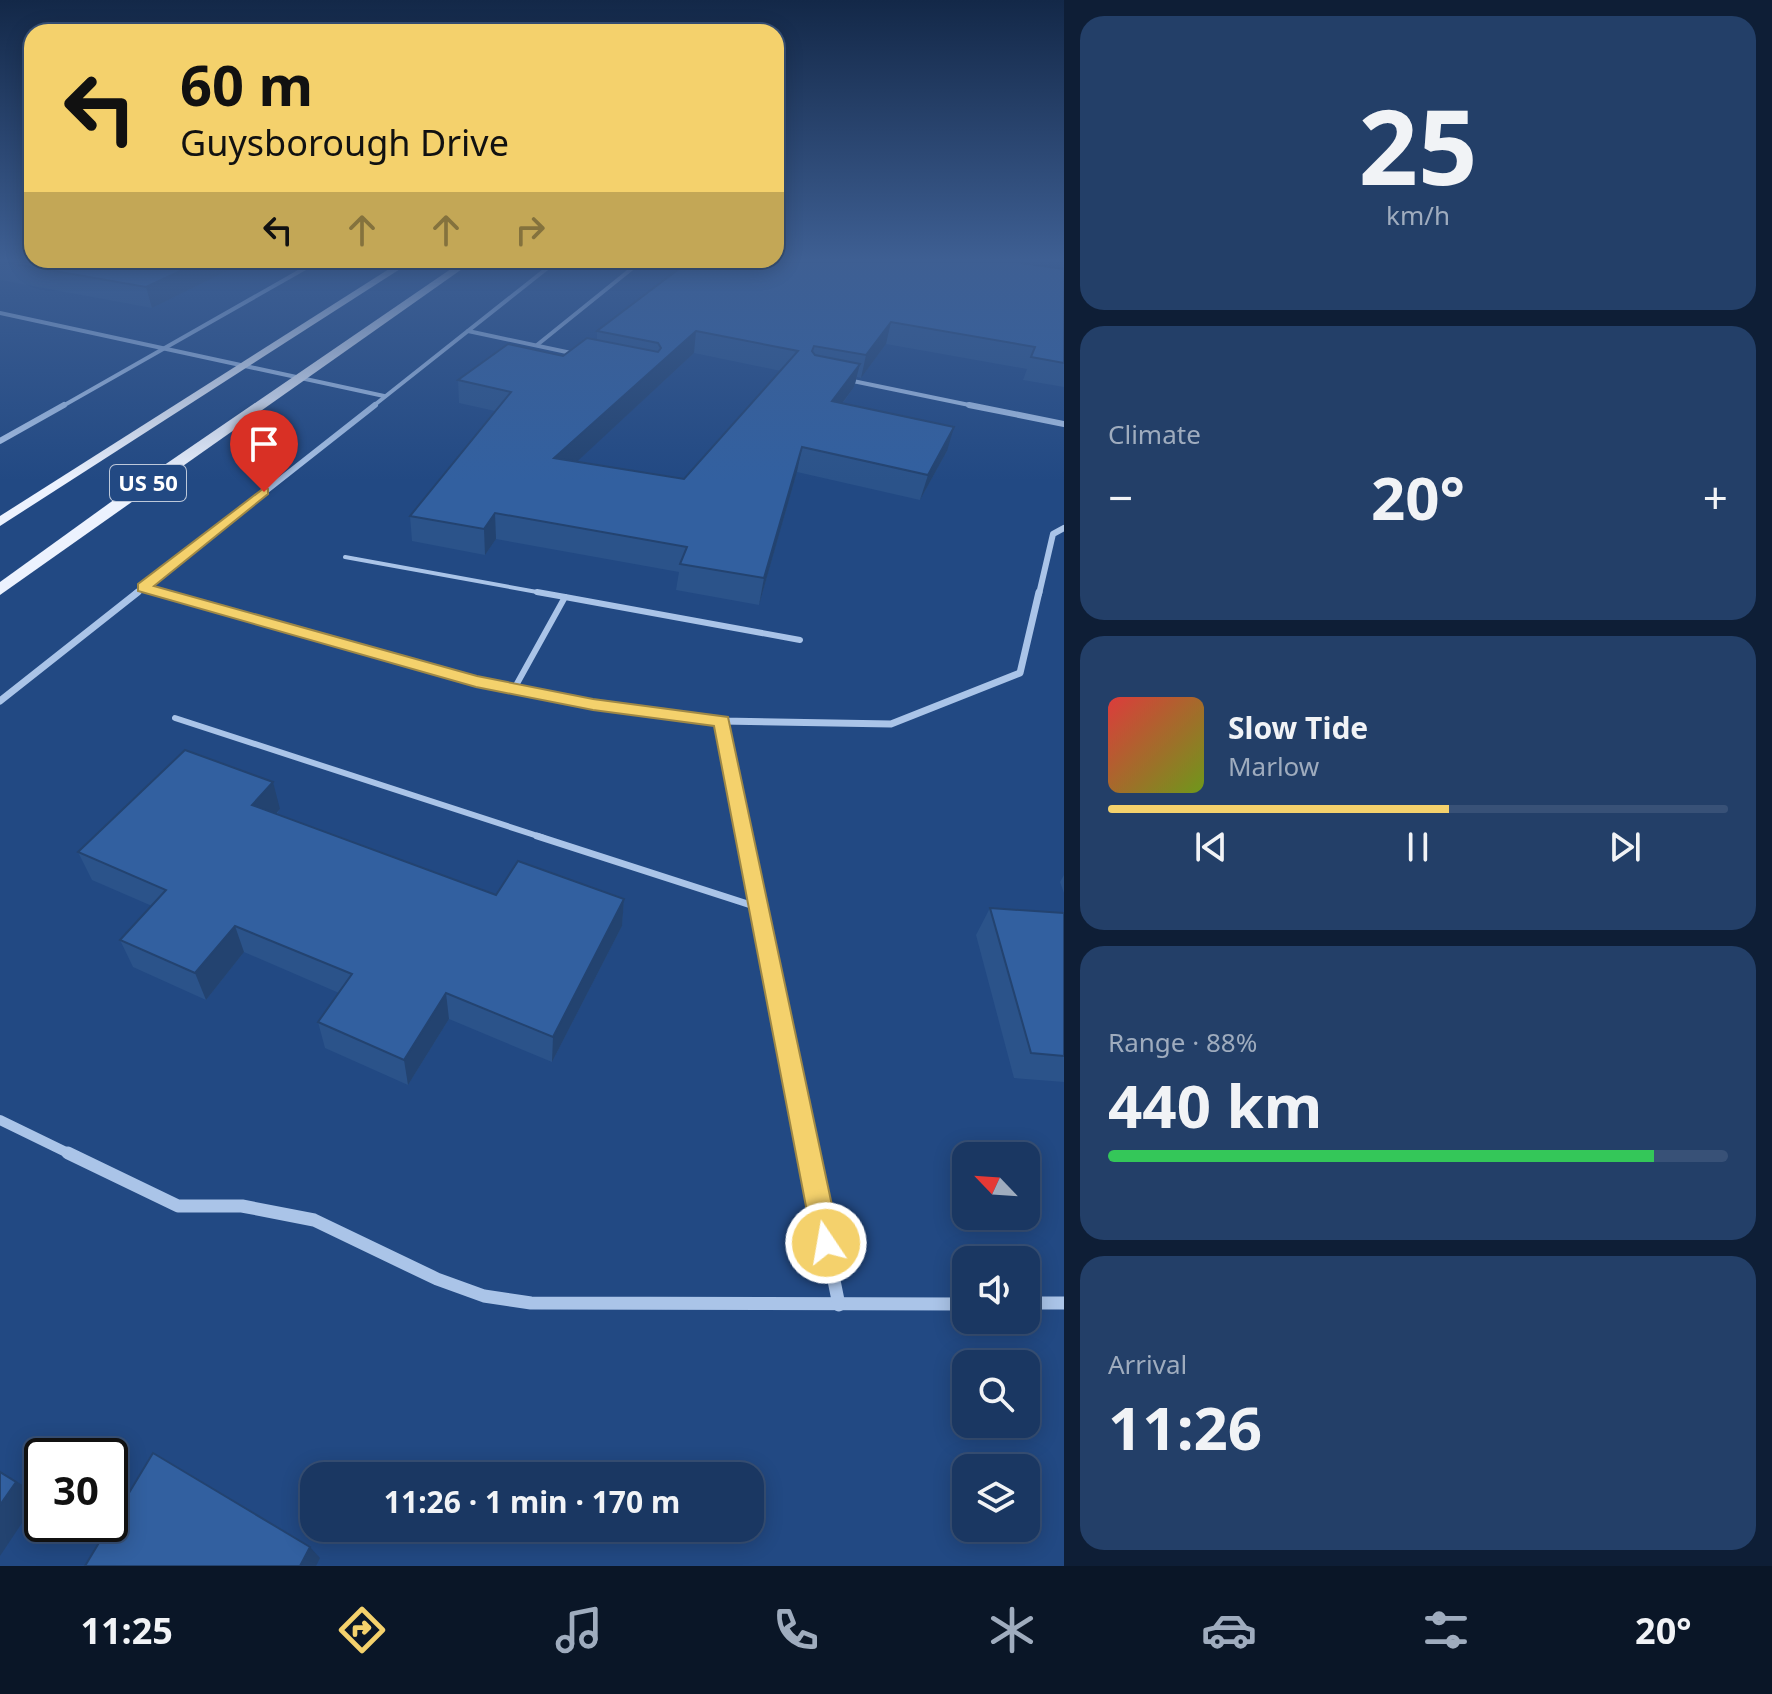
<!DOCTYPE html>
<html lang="en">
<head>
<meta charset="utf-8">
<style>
  :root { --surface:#1a3762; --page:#233f68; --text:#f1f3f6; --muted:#9facbe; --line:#385177; --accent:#f4d16c }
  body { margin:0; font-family:"Noto Sans",sans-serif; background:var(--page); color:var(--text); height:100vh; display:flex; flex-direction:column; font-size:30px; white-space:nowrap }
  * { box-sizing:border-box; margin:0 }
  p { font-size:26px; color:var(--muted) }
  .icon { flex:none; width:44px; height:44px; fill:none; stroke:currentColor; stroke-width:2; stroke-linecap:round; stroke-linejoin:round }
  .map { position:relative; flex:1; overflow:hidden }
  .drawer { display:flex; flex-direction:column; gap:16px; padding:16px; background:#0e1e36; width:708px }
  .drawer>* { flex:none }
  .banner { position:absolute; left:24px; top:24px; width:760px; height:244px; border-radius:24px; box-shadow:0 4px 20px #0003,0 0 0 2px var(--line); background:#f4d16c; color:#111; overflow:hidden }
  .needle { width:52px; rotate:295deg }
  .controls { position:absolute; left:952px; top:1142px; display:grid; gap:16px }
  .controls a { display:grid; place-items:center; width:88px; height:88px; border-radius:16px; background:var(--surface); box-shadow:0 4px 20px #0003,0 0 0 2px var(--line); font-size:40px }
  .speed { position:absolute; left:24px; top:1438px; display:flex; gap:16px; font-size:40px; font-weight:700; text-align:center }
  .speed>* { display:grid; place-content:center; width:104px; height:104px; border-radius:50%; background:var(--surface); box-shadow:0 4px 20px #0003,0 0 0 2px var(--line); line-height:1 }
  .speed .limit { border:4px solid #111; border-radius:12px; background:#fff; color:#111 }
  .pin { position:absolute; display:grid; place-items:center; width:68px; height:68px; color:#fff; margin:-82px -34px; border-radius:50% 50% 50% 0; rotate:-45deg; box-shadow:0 0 8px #0007 }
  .pin .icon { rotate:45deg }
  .me { position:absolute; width:88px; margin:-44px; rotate:348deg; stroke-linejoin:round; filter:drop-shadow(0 0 6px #0008) }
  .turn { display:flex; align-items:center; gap:28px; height:168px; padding:0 24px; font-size:36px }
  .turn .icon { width:104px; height:104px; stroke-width:2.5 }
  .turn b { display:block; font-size:56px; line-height:68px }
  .lanes { display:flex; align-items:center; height:76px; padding:0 24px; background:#0003; justify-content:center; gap:40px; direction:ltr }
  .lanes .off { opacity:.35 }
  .big { font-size:60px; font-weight:700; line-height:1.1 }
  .drawer .tile { flex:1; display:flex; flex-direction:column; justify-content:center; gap:12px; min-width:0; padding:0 28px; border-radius:24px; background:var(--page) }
  .drawer .dial { align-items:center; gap:0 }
  .dial b { font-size:104px; line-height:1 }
  .song { display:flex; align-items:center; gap:24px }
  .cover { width:96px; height:96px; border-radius:12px; background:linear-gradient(135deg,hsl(0 70% 55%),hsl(80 70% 35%)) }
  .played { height:8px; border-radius:4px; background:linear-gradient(90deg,var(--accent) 55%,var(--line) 55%) }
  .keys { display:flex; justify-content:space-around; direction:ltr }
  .heat { display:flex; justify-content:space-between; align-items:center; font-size:44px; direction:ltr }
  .charge { height:12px; border-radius:6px; background:linear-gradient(90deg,#34c759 88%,var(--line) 0) }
  .trip { position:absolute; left:300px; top:1462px; width:464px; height:80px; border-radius:24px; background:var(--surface); box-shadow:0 4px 20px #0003,0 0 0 2px var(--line); font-weight:700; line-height:80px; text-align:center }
  .menu { display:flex; height:128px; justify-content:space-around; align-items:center; background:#0a1627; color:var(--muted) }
  .menu .icon { width:56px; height:56px }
  .menu .active { color:var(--accent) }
  .menu b { font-size:36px; color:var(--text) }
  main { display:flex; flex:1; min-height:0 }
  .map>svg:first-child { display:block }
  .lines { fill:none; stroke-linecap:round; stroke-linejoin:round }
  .service-far2 { stroke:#aac4e8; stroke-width:4 }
  .service-far1 { stroke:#aac4e8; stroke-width:6 }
  .service { stroke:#aac4e8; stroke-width:7 }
  .minor-far4 { stroke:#aac4e8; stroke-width:4 }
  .minor-far3 { stroke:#aac4e8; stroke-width:6 }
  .minor-far2 { stroke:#aac4e8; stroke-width:7 }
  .minor-far1 { stroke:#aac4e8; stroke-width:10 }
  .minor { stroke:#aac4e8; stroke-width:13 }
  .primary { fill:#ecf2fe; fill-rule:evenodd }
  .wall { fill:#2b538a; fill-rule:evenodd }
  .shaded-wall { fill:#234370 }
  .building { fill:#3260a0; stroke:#234370; stroke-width:2; fill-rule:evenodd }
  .route { fill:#f4d16c; stroke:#9f8846; stroke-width:2 }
  .labels { text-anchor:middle; stroke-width:8; stroke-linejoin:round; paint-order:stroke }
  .shield { fill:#224983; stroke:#bdc8da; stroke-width:2 }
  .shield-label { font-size:22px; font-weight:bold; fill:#fff }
</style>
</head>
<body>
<main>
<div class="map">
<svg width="1064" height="1566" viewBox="0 0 1064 1566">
  <rect width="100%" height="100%" fill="#224983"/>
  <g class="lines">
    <path class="service-far2" d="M345,557L548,594"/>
    <g class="service-far1">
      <path d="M537,592L565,597"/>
      <path d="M514,689L565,597L800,640"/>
      <path d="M175,718L544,838"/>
    </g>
    <path class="service" d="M537,836L757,907"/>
    <g class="minor-far4">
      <path d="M0,313L384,396"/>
      <path d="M468,331L576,354"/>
      <path d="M537,345L640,262"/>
      <path d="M848,380L979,407"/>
      <path d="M61,407L316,262"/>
      <path d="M372,407L555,262"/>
    </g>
    <g class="minor-far3">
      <path d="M969,405L1064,424"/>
      <path d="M0,441L64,405"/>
      <path d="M143,587L168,594"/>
      <path d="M135,594L375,405"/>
      <path d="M1039,594L1053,534L1064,528"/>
    </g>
    <g class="minor-far2">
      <path d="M161,592L476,681L593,705L722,721L891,724L1020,673L1039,592"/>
      <path d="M0,701L138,592"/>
      <path d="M722,721L745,838"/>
    </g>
    <g class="minor-far1">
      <path d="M745,836L809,1155"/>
      <path d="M0,1120L72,1155"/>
    </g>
    <g class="minor">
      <path d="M68,1153L178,1206H242L314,1220L437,1279L484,1296L531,1303L966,1304"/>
      <path d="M808,1153L839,1305"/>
      <path d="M1026,1303H1064"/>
    </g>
    <g class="primary">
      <path d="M400,262H411L0,526V516Z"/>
      <path d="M461,262H472L0,595V582L122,494Z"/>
    </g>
  </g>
  <g class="wall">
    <path d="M0,262H245L152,308L0,280Z"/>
    <path d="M1064,269V387L1023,380L1027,369L886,344L861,378L857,377L854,387L843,403L947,451L920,500L797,472L759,605L676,590L679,572L496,539L485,555L412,541L410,516L495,411L459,403L458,380L563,356L597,340V331ZM694,353L781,371L684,479L576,462Z"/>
    <path d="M280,809L277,814L496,895L624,899L622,926L552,1062L449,1019L408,1085L325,1048L318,1022L339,993L244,952L206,1000L133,967L120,940L152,906L92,880L78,852Z"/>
    <path d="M1064,875V893L1060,882Z"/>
    <path d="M990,908L1064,913V1082L1014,1078L976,935Z"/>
  </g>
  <g class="shaded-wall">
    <path d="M200,262H245L152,308L146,287Z"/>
    <path d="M891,322L886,344L861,378L866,355Z"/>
    <path d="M696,331L694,353L554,483V458Z"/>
    <path d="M860,364L854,387L827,424L832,401Z"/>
    <path d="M954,427L947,451L920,500L928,475Z"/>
    <path d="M802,447L797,472L759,605L764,578Z"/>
    <path d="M495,513L496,539L485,555L484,529Z"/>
    <path d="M273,782L280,809L260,832L252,805Z"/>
    <path d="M624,899L622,926L552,1062L553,1037Z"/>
    <path d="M235,926L244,952L206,1000L195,973Z"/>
    <path d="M446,993L449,1019L408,1085L404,1060Z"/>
    <path d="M0,1471L40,1496L0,1556Z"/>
    <path d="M310,1547L320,1558L316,1566H300Z"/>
  </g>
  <g class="building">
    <path d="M3,262H200L146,287Z"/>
    <path d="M688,262H1014L1064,269V363L1031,357L1035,347L891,322L866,355L814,346L812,351L815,355L860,364L832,401L954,427L928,475L802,447L764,578L680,564L687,547L495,513L484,529L410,516L511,392L458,380L508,344L563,356L587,338L658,352L661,348L658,343L597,331ZM696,331L798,351L684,479L554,458Z"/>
    <path d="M185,750L273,782L252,805L496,895L518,861L624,899L553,1037L446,993L404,1060L318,1022L352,974L235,926L195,973L120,940L166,890L78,852Z"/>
    <path d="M990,908L1064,913V1056L1031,1053Z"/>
    <path d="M153,1453L310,1547L300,1566H85Z"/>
    <path d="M0,1472L16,1482L0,1505Z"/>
  </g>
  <linearGradient id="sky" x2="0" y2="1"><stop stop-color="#132848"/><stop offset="0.54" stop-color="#3e5f93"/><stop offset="1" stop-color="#3e5f93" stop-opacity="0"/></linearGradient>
  <rect width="1064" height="481" fill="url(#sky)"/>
  <path class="route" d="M264,488L268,489V494L154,586L477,676L593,699L728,717L840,1243L836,1253L826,1257L817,1253L813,1243L714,726L593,710L476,687L138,591V584Z"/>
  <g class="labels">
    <rect class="shield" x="110" y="465" width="76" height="36" rx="6"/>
    <g class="shield-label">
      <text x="148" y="491">US 50</text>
    </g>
  </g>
</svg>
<div class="controls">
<a><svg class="needle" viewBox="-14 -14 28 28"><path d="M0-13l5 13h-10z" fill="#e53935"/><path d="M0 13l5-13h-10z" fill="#9facbe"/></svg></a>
<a><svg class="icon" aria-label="sound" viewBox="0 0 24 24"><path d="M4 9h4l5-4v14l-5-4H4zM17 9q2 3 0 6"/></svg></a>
<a><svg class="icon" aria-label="search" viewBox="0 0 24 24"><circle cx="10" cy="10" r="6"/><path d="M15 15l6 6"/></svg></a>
<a><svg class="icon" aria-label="layers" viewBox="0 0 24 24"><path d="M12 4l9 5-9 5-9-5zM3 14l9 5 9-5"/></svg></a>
</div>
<div class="speed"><div class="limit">30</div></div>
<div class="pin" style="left:264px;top:492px;background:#d93025"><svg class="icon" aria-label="arrive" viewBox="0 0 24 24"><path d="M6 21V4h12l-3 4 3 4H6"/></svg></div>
<svg class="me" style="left:826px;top:1243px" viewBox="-20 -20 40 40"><circle r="17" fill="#f4d16c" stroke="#fff" stroke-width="3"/><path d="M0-11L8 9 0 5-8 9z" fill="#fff"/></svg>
<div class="trip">11:26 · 1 min · 170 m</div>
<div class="banner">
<div class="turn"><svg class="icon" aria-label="left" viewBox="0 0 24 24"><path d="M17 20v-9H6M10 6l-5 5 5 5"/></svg><div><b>60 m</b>Guysborough Drive</div></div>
<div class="lanes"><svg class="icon" aria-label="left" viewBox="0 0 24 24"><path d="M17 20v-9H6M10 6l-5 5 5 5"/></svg><svg class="icon off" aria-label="ahead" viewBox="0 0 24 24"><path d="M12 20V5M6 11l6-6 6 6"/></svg><svg class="icon off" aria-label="ahead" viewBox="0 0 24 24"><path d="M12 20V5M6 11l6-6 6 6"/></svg><svg class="icon off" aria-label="right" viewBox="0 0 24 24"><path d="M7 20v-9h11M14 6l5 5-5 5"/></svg></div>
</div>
</div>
<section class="drawer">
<div class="tile dial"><b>25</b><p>km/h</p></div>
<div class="tile"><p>Climate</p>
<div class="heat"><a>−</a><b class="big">20°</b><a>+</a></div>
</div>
<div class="tile">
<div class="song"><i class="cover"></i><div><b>Slow Tide</b><p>Marlow</p></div></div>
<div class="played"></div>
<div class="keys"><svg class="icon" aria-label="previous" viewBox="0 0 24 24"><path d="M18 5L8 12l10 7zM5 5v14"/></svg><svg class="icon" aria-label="pause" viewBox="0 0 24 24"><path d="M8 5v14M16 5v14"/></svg><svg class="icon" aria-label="next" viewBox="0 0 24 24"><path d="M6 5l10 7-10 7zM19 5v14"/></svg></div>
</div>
<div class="tile"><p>Range · 88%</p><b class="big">440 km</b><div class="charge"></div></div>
<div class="tile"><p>Arrival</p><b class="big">11:26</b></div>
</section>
</main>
<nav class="menu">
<b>11:25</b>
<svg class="icon active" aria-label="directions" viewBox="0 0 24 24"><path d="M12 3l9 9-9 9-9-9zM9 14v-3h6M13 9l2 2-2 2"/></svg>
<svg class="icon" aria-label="music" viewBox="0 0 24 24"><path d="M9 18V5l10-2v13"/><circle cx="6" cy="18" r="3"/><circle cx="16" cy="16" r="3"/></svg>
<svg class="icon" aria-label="phone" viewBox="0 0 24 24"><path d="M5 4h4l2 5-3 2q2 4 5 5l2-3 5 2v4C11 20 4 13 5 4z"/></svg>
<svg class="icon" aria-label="climate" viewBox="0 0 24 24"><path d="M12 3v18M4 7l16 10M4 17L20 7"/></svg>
<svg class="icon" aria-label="car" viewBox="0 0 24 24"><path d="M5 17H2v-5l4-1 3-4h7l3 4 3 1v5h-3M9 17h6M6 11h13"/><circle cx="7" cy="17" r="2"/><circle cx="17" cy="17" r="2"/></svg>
<svg class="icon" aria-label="filters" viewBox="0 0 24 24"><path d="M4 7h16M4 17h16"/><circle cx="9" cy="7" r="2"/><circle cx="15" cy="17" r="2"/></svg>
<b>20°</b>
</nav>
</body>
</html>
